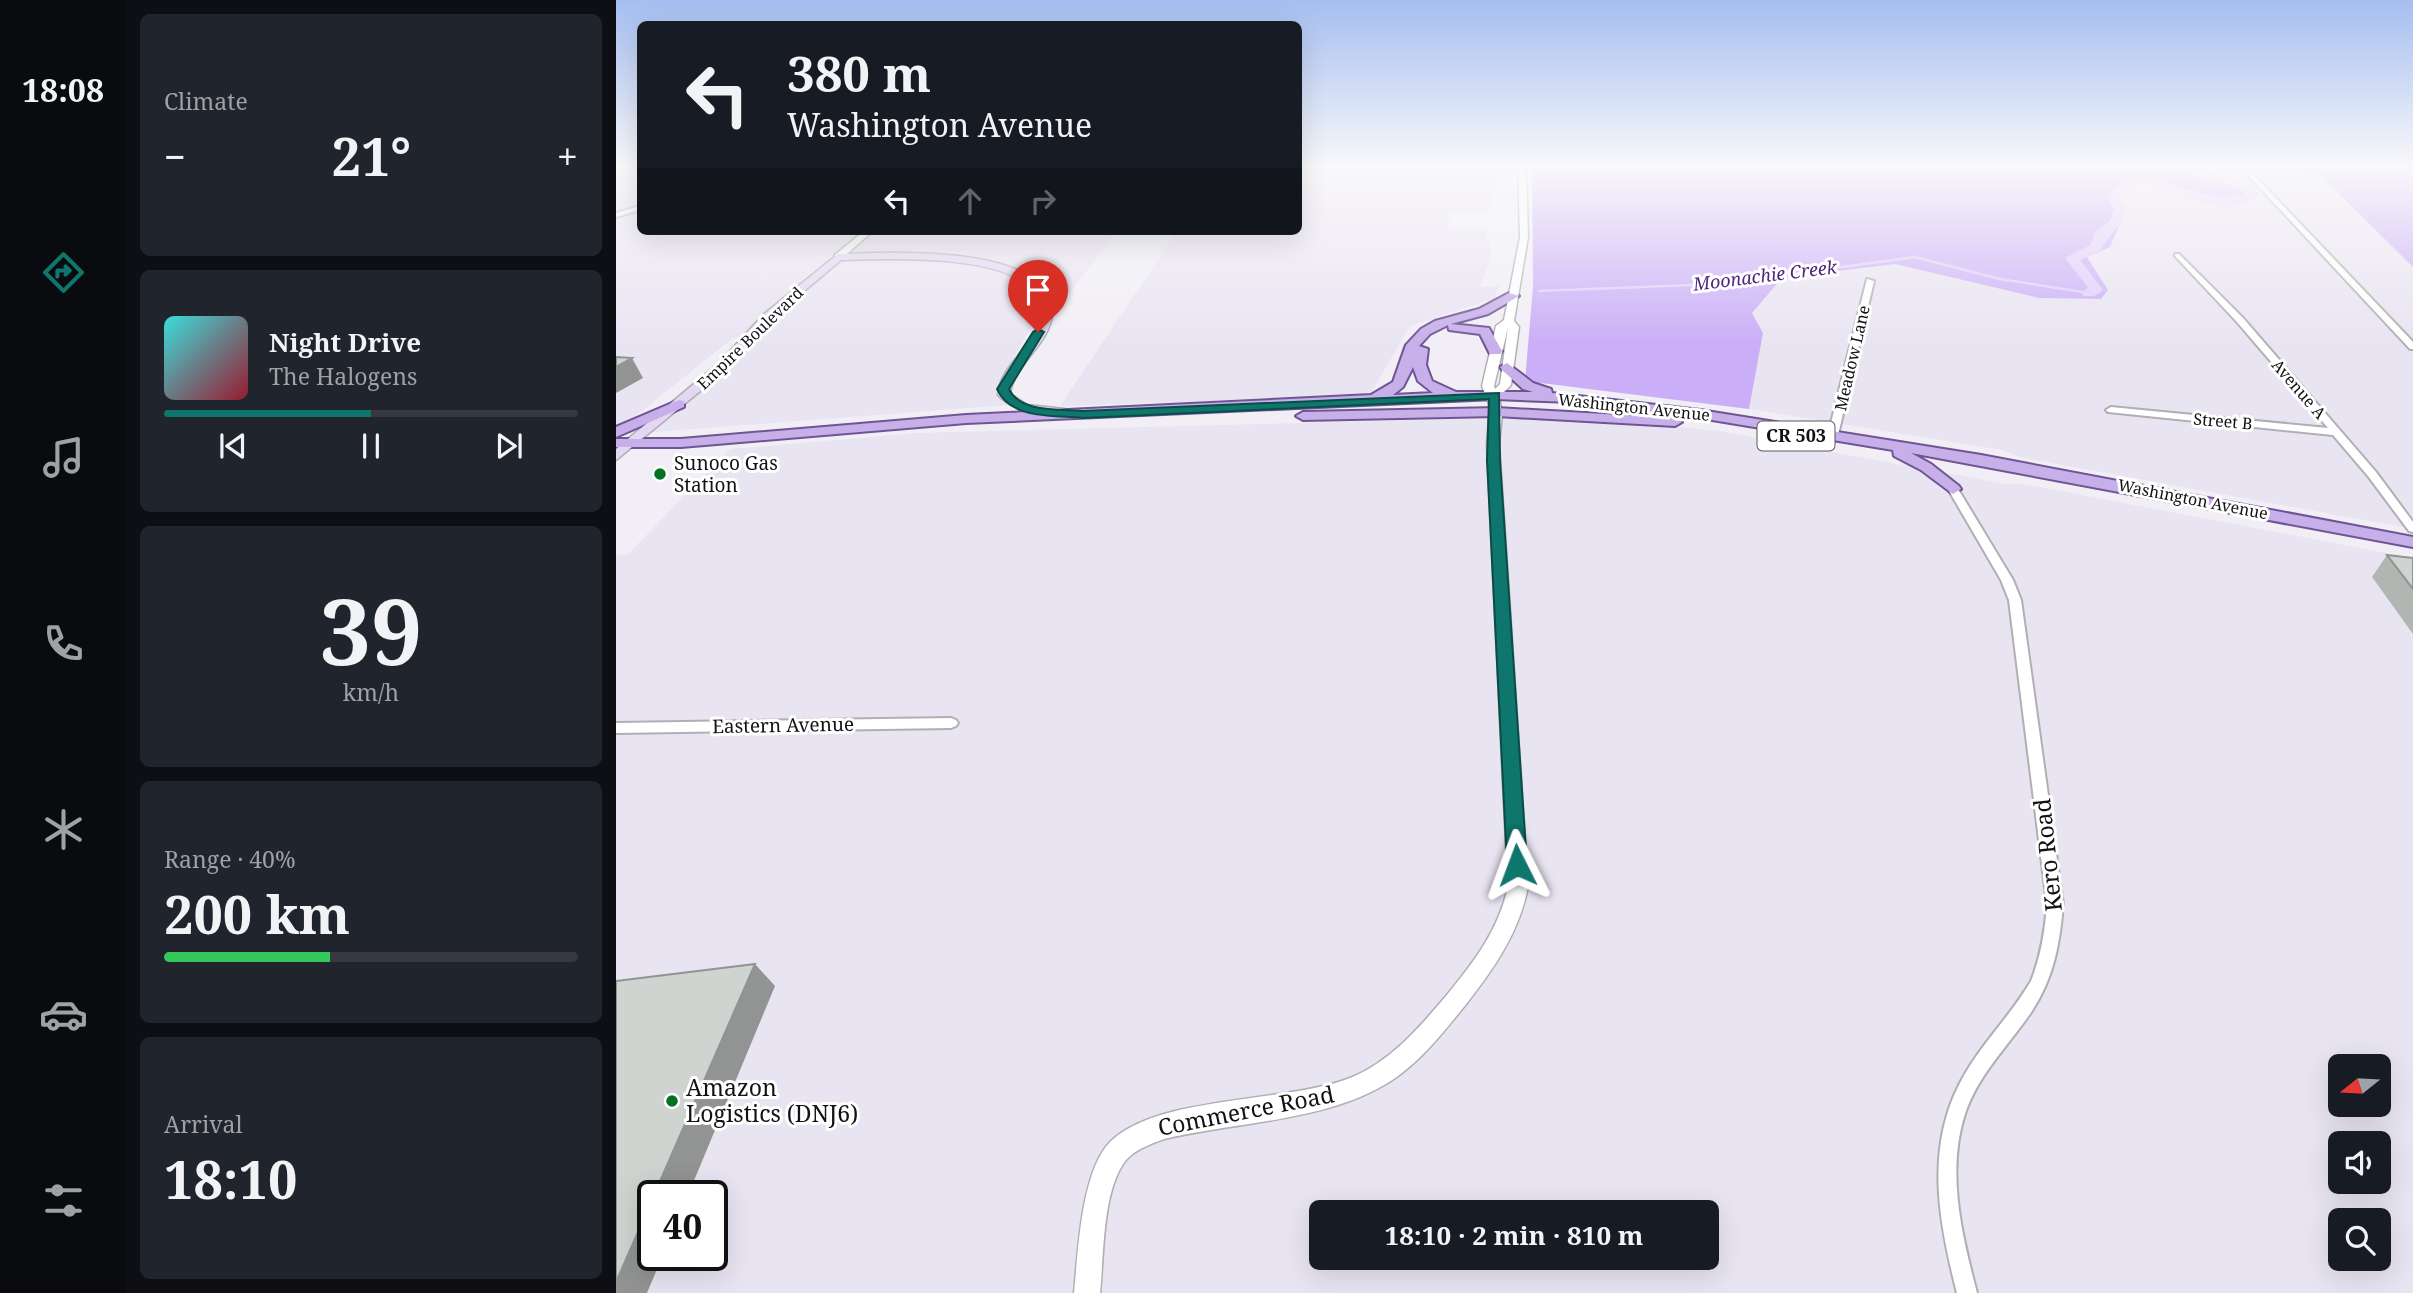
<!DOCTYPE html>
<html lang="en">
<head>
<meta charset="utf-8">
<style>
  :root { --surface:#171b24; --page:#20242c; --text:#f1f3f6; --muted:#9ea1a6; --line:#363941; --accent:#0f766e }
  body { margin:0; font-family:"Noto Serif",serif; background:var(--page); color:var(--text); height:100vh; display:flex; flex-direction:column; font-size:26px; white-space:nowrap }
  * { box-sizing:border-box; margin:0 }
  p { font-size:23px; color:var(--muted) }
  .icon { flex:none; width:38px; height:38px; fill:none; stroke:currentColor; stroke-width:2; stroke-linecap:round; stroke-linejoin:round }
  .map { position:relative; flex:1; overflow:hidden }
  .drawer { display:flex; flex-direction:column; gap:14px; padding:14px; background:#0d0f14; width:490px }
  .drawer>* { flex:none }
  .guide { position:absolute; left:21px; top:21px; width:665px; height:214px; border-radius:10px; box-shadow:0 7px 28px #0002; background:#171b24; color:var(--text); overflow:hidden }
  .needle { width:46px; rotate:252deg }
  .buttons { position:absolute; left:1712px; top:1054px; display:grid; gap:14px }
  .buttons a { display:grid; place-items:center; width:63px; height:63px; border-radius:10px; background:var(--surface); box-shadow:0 7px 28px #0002; font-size:35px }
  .speed { position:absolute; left:21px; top:1180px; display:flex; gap:14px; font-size:35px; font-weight:700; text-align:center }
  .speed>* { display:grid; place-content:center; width:91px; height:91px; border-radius:50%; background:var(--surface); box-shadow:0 7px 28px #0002; line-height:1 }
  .speed .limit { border:4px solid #111; border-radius:10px; background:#fff; color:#111 }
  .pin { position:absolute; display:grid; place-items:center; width:60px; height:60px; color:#fff; margin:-72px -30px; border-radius:50% 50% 50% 0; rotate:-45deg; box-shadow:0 0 7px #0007 }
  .pin .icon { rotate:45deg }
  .me { position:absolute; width:77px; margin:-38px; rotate:357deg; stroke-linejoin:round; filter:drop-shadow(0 0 5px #0008) }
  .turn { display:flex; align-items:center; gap:24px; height:147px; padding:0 35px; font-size:32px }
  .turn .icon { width:91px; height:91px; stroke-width:2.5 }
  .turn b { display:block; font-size:49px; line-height:60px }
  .lanes { display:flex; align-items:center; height:66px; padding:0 35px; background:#0003; justify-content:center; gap:35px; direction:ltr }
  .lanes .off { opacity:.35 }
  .big { font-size:52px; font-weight:700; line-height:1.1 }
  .drawer .card { flex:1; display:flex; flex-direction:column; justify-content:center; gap:10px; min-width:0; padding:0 24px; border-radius:10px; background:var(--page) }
  .drawer .dial { align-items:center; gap:0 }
  .dial b { font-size:91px; line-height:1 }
  .song { display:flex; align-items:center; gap:21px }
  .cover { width:84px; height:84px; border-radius:10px; background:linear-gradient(135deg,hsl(180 70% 55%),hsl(350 70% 35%)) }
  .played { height:7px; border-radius:4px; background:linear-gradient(90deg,var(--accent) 50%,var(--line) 50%) }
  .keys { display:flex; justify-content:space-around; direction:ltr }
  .heat { display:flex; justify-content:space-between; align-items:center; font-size:38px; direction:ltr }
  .charge { height:10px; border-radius:5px; background:linear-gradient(90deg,#34c759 40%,var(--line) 0) }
  .trip { position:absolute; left:693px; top:1200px; width:410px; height:70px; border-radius:10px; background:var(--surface); box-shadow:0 7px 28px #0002; font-weight:700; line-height:70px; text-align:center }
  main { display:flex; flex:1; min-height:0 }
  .tabs { display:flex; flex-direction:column; width:126px; justify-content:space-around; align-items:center; background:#090b0e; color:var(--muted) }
  .tabs .icon { width:49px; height:49px }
  .tabs .active { color:var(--accent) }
  .tabs b { font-size:32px; color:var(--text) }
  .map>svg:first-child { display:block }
  .built { fill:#e9e4f2; fill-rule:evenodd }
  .green { fill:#caaef7 }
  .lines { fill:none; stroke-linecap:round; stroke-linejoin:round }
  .stream { stroke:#dfcefb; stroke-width:2.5 }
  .river { fill:#dfcefb; fill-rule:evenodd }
  .minor-casing { stroke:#b1afb4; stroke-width:4 }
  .tertiary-casing { stroke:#b1afb4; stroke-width:3 }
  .secondary-casing { stroke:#b1afb4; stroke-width:3 }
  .primary-casing { stroke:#705594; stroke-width:4 }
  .minor { fill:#fff; fill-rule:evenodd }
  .tertiary { fill:#fff; fill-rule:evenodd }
  .secondary { fill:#e3d7f4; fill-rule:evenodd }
  .primary { fill:#c7afe9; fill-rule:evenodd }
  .wall { fill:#b2b6b3 }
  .shaded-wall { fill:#919492 }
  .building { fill:#cfd4d0; stroke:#919492; stroke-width:2 }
  .route { fill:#0f766e; stroke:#0a4d48; stroke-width:2 }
  .poi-dot { fill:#047123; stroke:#fff; stroke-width:2.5 }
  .labels { text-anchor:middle; stroke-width:6; stroke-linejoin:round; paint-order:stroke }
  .far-street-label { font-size:16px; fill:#121113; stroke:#fff }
  .far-water-label { font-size:18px; font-style:italic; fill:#4f277b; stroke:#fff }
  .shield { fill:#fff; stroke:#59585a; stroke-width:2 }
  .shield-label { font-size:18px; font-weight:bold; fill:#121113 }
  .poi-label { font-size:19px; fill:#121113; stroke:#fff; text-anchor:start }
  .street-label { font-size:19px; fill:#121113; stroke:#fff }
  .near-street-label { font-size:23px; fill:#121113; stroke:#fff }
  .near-poi-label { font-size:23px; fill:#121113; stroke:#fff; text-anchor:start }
</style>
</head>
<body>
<main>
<nav class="tabs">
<b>18:08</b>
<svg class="icon active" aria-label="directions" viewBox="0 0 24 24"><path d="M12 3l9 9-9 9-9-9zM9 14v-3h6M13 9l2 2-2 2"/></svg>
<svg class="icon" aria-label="music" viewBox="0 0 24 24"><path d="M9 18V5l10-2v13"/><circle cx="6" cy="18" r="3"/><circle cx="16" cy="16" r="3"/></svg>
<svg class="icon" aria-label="phone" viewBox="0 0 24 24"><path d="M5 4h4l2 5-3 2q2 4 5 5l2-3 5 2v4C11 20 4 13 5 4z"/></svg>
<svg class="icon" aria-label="climate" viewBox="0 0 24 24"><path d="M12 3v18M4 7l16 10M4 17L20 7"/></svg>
<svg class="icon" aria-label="car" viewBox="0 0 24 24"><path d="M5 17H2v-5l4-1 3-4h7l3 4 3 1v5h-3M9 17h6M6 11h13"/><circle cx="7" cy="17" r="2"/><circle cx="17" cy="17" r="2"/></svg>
<svg class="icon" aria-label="filters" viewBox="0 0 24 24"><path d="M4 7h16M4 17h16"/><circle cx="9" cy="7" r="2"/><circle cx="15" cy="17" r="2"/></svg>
</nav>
<section class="drawer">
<div class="card"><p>Climate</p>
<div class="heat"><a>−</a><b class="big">21°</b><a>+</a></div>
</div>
<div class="card">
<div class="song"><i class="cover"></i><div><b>Night Drive</b><p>The Halogens</p></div></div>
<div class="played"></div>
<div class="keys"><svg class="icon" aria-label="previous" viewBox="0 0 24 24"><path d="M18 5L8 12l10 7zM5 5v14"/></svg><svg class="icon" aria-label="pause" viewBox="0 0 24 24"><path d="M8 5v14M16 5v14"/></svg><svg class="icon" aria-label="next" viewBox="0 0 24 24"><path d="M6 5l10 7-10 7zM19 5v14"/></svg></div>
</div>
<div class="card dial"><b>39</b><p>km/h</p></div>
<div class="card"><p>Range · 40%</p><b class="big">200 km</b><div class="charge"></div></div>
<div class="card"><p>Arrival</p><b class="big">18:10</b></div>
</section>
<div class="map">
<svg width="1797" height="1293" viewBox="0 0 1797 1293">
  <rect width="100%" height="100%" fill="#f1eff5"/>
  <g class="built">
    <path d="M24,164V231H501L448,300L427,305L382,387L406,404L25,433L128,338H117L12,422L0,425V165Z"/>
    <path d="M683,164H882L875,211H834L832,229H869L876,255L864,287L883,286L880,298L794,326L755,393L581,402L444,406L561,231H682Z"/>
    <path d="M1565,164H1635L1704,175L1797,267V529L1408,458L1386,450L1133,409L1147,333L1136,313L1166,278L1279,264L1423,298L1492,290L1471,257L1492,191L1515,181L1573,170Z"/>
    <path d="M908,417L1001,420L1103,431L1390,484H1408L1797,558V1293H0V554L11,555L114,449L300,433ZM1724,1066H1762V1104H1724ZM1724,1143H1762V1181H1724ZM37,1195H96V1255H37ZM705,1213H1090V1258H705ZM1724,1220H1762V1258H1724Z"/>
  </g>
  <g class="green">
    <path d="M916,164H1567C1582,180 1617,176 1637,194C1590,221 1544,163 1499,192L1497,197L1506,219L1494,247L1471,257L1492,290L1485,299L1423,298L1279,264L1166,278L1136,313L1147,333L1133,409L909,381L917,286Z"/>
    <path d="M1635,164H1797V267L1704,175Z"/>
  </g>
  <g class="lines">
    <path class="stream" d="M923,291L1101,284L1299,257L1384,279L1473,293"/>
    <path class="river" d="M1561,164C1578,164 1631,181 1643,194C1603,232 1550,171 1509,190L1503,197L1510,209C1506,226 1493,234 1485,250L1464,260L1487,290L1478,296H1468L1465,293L1472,288L1470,285L1449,258L1474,245L1480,231L1494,221L1498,209L1491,197C1525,150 1584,212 1629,193C1608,178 1579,183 1561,164Z"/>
    <g class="minor-casing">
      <g id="minor">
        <path d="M1631,172H1635L1797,342V349H1794L1631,174Z"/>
        <path d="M24,206V210L0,217V213Z"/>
        <path d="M1559,254H1563L1627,318L1760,472L1797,522V532L1793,531L1752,476L1717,435L1492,412L1490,410L1495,407L1712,428L1621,322L1559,256Z"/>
        <path d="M1251,279L1258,281L1222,435L1217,438L1212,435Z"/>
        <path d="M1337,486L1342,489L1397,580L1405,600L1447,904C1444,943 1438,977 1416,1011C1394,1044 1362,1074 1349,1114C1330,1172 1346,1236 1361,1293H1341C1323,1223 1309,1150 1344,1083C1363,1046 1394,1017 1415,981C1425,956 1429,931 1431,904L1393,600L1385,580L1332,489Z"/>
        <path d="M335,718L340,720L342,723L340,726L335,728L0,733V723Z"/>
      </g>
    </g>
    <g class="tertiary-casing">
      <g id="tertiary">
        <path d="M902,164H910L912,237L898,321L903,327L895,385L883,397L886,414L883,444L912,887C903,932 879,967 851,1003C830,1029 809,1056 782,1076C718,1122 623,1121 548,1139C535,1144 520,1149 510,1160C486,1190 488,1256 484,1293H458C462,1253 465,1170 495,1141C544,1095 670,1103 734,1078C774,1062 803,1028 830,996C858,962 882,931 892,887L871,444L874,407L866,386L880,326L888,320L904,237ZM892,327L884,384L879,389L878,386Z"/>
        <path d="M248,231H257L225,259H219V255Z"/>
      </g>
    </g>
    <g class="secondary-casing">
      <path id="secondary" d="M222,254C269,253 438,242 436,314C434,345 397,364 394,394L411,405L449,409L456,413C440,425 395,409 382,395C384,364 421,347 424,315C431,249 266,259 225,260L155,319L111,369L0,460V449L103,363L147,315Z"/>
    </g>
    <g class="primary-casing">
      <g id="primary">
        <path d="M893,293L903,296L872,314L835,324L873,328L886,351L884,354H874L864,334L833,330L832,325L814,334L803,346L812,349L810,365L816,381L840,392H917L907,389L886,370L884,367L891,363L917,383L935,389L936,393L1084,410L1365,455L1797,537V547L1295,453L1315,464L1343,486L1345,489L1337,494L1305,470L1278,456L1277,450L1084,418L955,402L879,399L350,423L65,447H0V439H65L350,415L755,395L777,382L790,345L805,329L819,321L863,309ZM797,367L802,381L817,393L777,395L787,387Z"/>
        <path d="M63,400L68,401V407L0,437V427Z"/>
        <path d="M881,408L1059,418L1066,422L1059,426L881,416L687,420L680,416L687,412Z"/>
      </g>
    </g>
    <use href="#minor" class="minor"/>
    <use href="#tertiary" class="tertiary"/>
    <use href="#secondary" class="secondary"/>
    <use href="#primary" class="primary"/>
  </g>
  <path class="wall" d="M1771,555L1797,558V634L1756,577Z"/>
  <g class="shaded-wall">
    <path d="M16,358L27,378L0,393V367Z"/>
    <path d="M139,964L159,986L72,1195H38Z"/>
    <path d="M37,1198V1255H47L31,1293H0V1282Z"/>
  </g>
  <g class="building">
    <path d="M0,357L16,358L0,367Z"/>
    <path d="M1771,555L1797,558V589Z"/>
    <path d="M139,964L38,1195H37V1198L0,1282V981Z"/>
  </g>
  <linearGradient id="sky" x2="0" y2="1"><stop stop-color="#a4bef0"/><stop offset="0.48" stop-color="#f9f8fa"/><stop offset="1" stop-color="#f9f8fa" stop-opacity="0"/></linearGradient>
  <rect width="1797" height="345" fill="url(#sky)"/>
  <path class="route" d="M422,329L428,332L393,389C404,413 444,409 467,411L883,393L884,460L911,865L908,871H894L891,865L871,460L873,399L467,418C438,415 395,420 381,389L417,332Z"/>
  <g class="poi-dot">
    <circle cx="44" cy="474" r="7"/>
    <circle cx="56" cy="1101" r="7"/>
  </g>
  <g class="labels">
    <g class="far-street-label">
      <text transform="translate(134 338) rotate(-44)" y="6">Empire Boulevard</text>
      <text transform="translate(1236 358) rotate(-77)" y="6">Meadow Lane</text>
      <text transform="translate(1683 389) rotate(49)" y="6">Avenue A</text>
      <text transform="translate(1018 407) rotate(6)" y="6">Washington Avenue</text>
      <text transform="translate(1607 421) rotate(5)" y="6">Street B</text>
      <text transform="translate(1577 499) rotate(11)" y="6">Washington Avenue</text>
    </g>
    <g class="far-water-label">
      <text transform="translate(1149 276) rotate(-7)" y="6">Moonachie Creek</text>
    </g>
    <rect class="shield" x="1141.5" y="421.5" width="77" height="29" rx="5"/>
    <g class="shield-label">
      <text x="1180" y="442">CR 503</text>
    </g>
    <g class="poi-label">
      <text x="58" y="470">Sunoco Gas<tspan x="58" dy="22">Station</tspan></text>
    </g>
    <g class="street-label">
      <text transform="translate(167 725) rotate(-1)" y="7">Eastern Avenue</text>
    </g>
    <g class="near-street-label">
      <text transform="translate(1432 855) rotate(-96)" y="8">Kero Road</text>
      <text transform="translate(630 1111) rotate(-11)" y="8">Commerce Road</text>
    </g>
    <g class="near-poi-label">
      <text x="70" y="1096">Amazon<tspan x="70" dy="26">Logistics (DNJ6)</tspan></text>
    </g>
  </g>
</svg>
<div class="buttons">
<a><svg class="needle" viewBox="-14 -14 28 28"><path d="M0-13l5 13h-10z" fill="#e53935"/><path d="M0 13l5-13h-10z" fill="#9ea1a6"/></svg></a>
<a><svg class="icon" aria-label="sound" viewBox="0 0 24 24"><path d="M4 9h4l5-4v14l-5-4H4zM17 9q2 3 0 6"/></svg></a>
<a><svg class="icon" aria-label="search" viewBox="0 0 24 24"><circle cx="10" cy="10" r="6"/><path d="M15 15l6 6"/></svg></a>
</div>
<div class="speed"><div class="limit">40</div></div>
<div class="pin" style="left:422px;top:332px;background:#d93025"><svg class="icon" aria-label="arrive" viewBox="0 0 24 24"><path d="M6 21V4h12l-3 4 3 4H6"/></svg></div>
<svg class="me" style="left:901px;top:865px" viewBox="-20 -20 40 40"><path d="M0-17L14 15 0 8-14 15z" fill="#0f766e" stroke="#fff" stroke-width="4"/></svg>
<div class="trip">18:10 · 2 min · 810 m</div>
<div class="guide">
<div class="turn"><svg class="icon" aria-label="left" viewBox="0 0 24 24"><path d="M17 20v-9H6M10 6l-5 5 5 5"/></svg><div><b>380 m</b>Washington Avenue</div></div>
<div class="lanes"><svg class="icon" aria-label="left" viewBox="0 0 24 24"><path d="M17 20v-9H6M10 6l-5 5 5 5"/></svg><svg class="icon off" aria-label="ahead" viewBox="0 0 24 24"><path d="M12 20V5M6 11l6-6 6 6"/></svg><svg class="icon off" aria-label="right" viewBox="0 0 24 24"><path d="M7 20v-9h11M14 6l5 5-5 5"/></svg></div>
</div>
</div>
</main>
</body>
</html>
